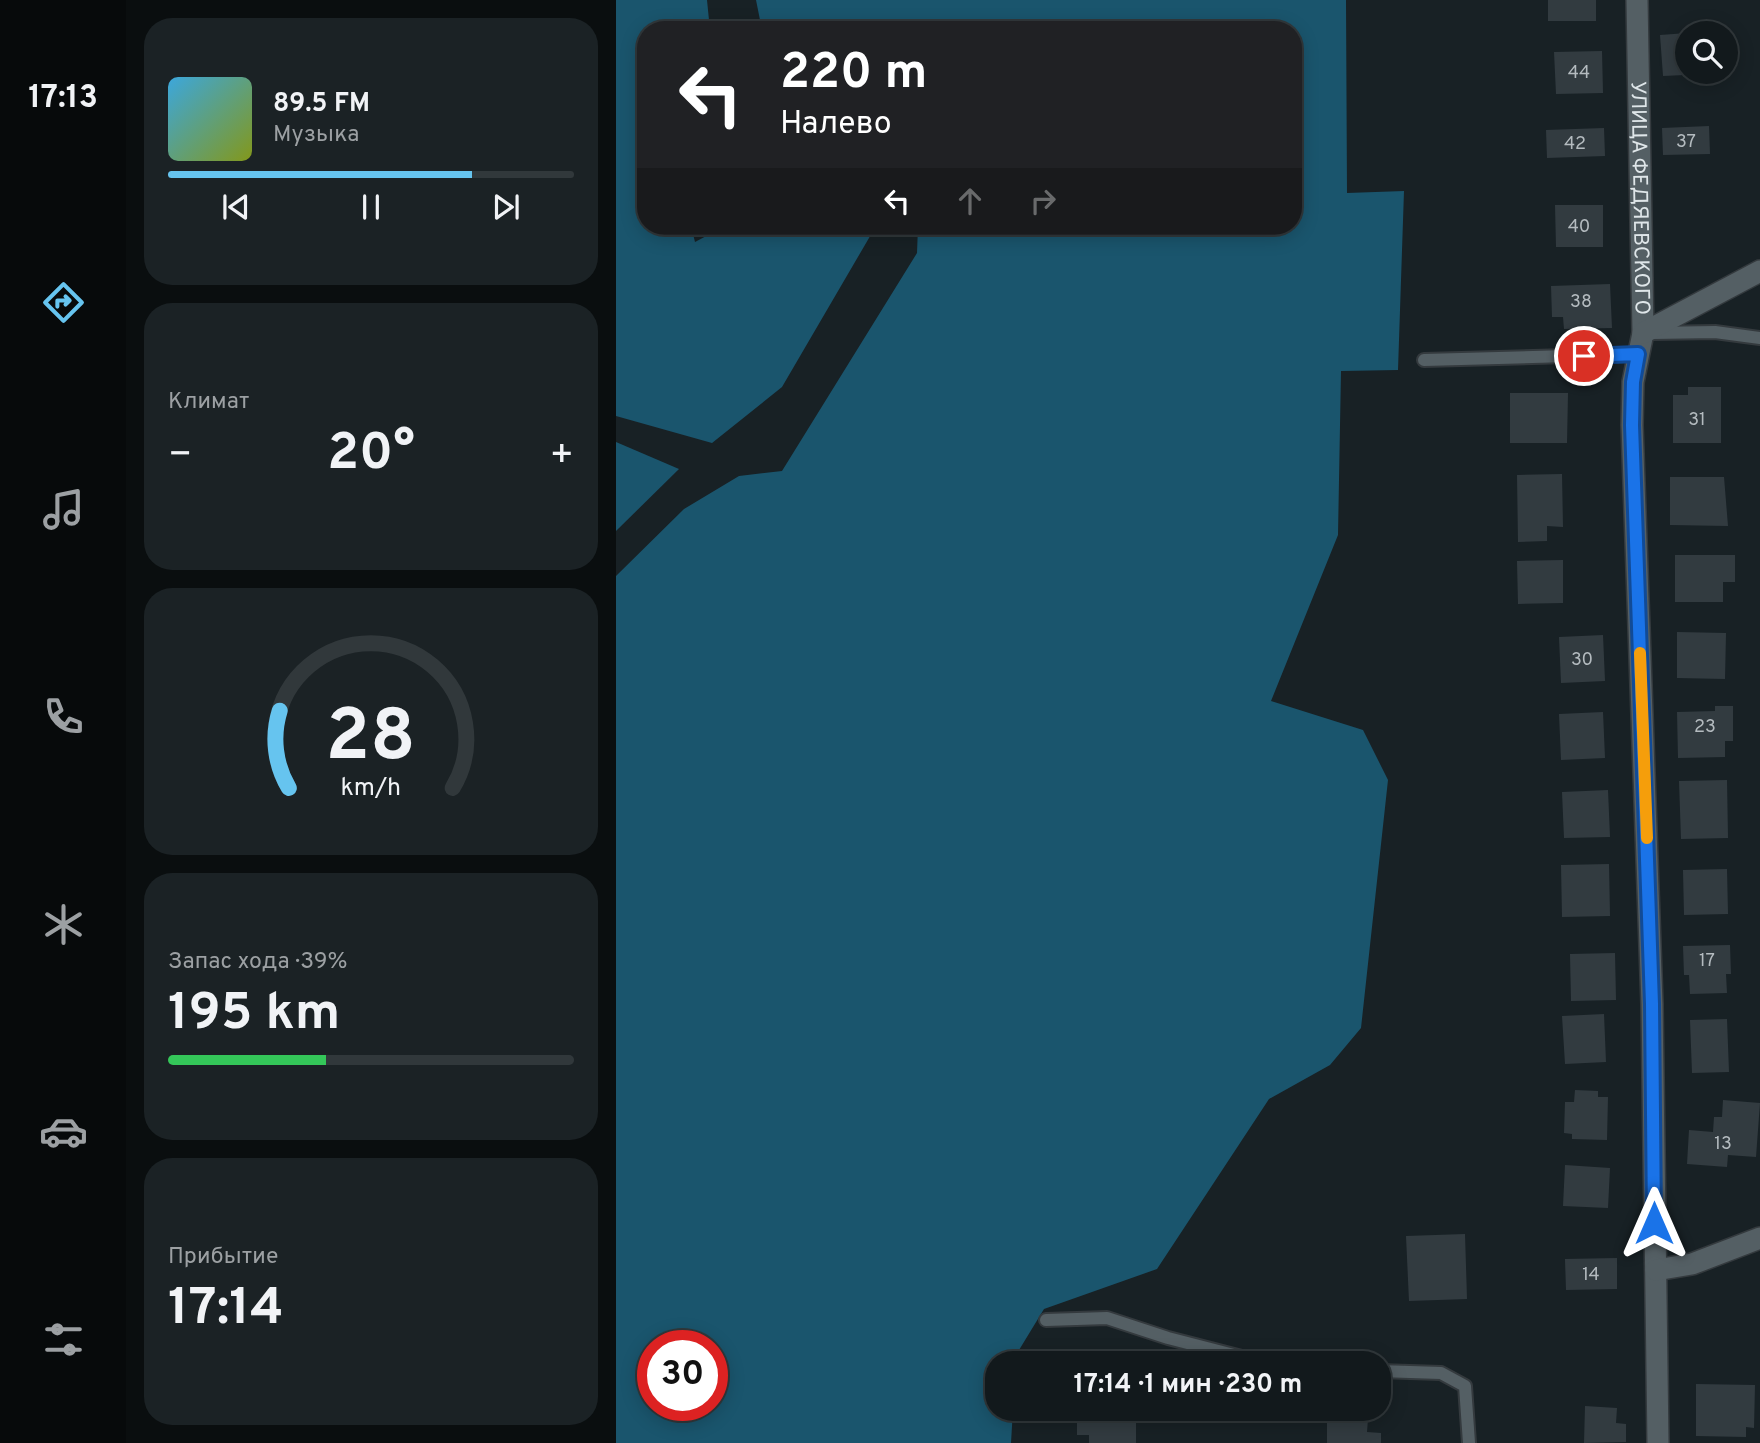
<!DOCTYPE html>
<html lang="ru">
<head>
<meta charset="utf-8">
<style>
  :root { --surface:#12191c; --page:#1b2225; --text:#f1f3f6; --muted:#9ca0a3; --line:#31383b; --accent:#66c4ef }
  body { margin:0; font-family:Overpass,sans-serif; background:var(--page); color:var(--text); height:100vh; display:flex; flex-direction:column; font-size:26px; white-space:nowrap }
  * { box-sizing:border-box; margin:0 }
  p { font-size:23px; color:var(--muted) }
  .icon { flex:none; width:38px; height:38px; fill:none; stroke:currentColor; stroke-width:2; stroke-linecap:round; stroke-linejoin:round }
  .map { position:relative; flex:1; overflow:hidden }
  .details { display:flex; flex-direction:column; gap:18px; padding:18px; background:#0a0e0f; width:490px }
  .details>* { flex:none }
  .guide { position:absolute; left:21px; top:21px; width:665px; height:214px; border-radius:28px; box-shadow:0 4px 18px #0003,0 0 0 2px var(--line); background:#202124; color:#fff; overflow:hidden }
  .fabs { position:absolute; left:1059px; top:21px; display:grid; gap:14px }
  .fabs a { display:grid; place-items:center; width:63px; height:63px; border-radius:50%; background:var(--surface); box-shadow:0 4px 18px #0003,0 0 0 2px var(--line); font-size:35px }
  .speed { position:absolute; left:21px; top:1330px; display:flex; gap:14px; font-size:35px; font-weight:700; text-align:center }
  .speed>* { display:grid; place-content:center; width:91px; height:91px; border-radius:50%; background:var(--surface); box-shadow:0 4px 18px #0003,0 0 0 2px var(--line); line-height:1 }
  .speed .limit { border:10px solid #d22; background:#fff; color:#111 }
  .pin { position:absolute; display:grid; place-items:center; width:60px; height:60px; color:#fff; margin:-30px; border:4px solid #fff; border-radius:50%; box-shadow:0 2px 7px #0007 }
  .me { position:absolute; width:77px; margin:-38px; rotate:0deg; stroke-linejoin:round; filter:drop-shadow(0 0 5px #0008) }
  .turn { display:flex; align-items:center; gap:24px; height:147px; padding:0 28px; font-size:32px }
  .turn .icon { width:91px; height:91px; stroke-width:2.5 }
  .turn b { display:block; font-size:49px; line-height:60px }
  .lanes { display:flex; align-items:center; height:66px; padding:0 28px; background:#0003; justify-content:center; gap:35px; direction:ltr }
  .lanes .off { opacity:.35 }
  .big { font-size:52px; font-weight:700; line-height:1.1 }
  .details .widget { flex:1; display:flex; flex-direction:column; justify-content:center; gap:10px; min-width:0; padding:0 24px; border-radius:28px; background:var(--page) }
  .details .dial { align-items:center; gap:0 }
  .dial svg { height:182px; overflow:visible; fill:none; stroke:var(--line); stroke-width:7; stroke-linecap:round; text-anchor:middle }
  .dial text { fill:var(--text); stroke:none }
  .song { display:flex; align-items:center; gap:21px }
  .cover { width:84px; height:84px; border-radius:10px; background:linear-gradient(135deg,hsl(200 70% 55%),hsl(70 70% 35%)) }
  .played { height:7px; border-radius:4px; background:linear-gradient(90deg,var(--accent) 75%,var(--line) 75%) }
  .keys { display:flex; justify-content:space-around; direction:ltr }
  .heat { display:flex; justify-content:space-between; align-items:center; font-size:38px; direction:ltr }
  .charge { height:10px; border-radius:5px; background:linear-gradient(90deg,#34c759 39%,var(--line) 0) }
  .trip { position:absolute; left:369px; top:1351px; width:406px; height:70px; border-radius:28px; background:var(--surface); box-shadow:0 4px 18px #0003,0 0 0 2px var(--line); font-weight:700; line-height:70px; text-align:center }
  main { display:flex; flex:1; min-height:0 }
  .menu { display:flex; flex-direction:column; width:126px; justify-content:space-around; align-items:center; background:#070a0b; color:var(--muted) }
  .menu .icon { width:49px; height:49px }
  .menu .selected { color:var(--accent) }
  .menu b { font-size:32px; color:var(--text) }
  .map>svg:first-child { display:block }
  .forest { fill:#1a556d; fill-rule:evenodd }
  .building { fill:#323b40 }
  .lines { fill:none; stroke-linecap:round; stroke-linejoin:round }
  .lane-casing { stroke:#343a3e; stroke-width:16 }
  .street-casing { stroke:#343a3e; stroke-width:24 }
  .lane { stroke:#545f64; stroke-width:12 }
  .street { stroke:#545f64; stroke-width:21 }
  .route-casing { stroke:#114b97; stroke-width:18 }
  .route { stroke:#1a73e8; stroke-width:12 }
  .slow { stroke:#f59e0b; stroke-width:12 }
  .labels { text-anchor:middle; stroke-width:7; stroke-linejoin:round; paint-order:stroke }
  .number-label { font-size:18px; fill:#b4bbbf }
  .street-label { font-size:21px; fill:#dfe6e9; stroke:#060a0c }
</style>
</head>
<body>
<main>
<nav class="menu">
<b>17:13</b>
<svg class="icon selected" aria-label="directions" viewBox="0 0 24 24"><path d="M12 3l9 9-9 9-9-9zM9 14v-3h6M13 9l2 2-2 2"/></svg>
<svg class="icon" aria-label="music" viewBox="0 0 24 24"><path d="M9 18V5l10-2v13"/><circle cx="6" cy="18" r="3"/><circle cx="16" cy="16" r="3"/></svg>
<svg class="icon" aria-label="phone" viewBox="0 0 24 24"><path d="M5 4h4l2 5-3 2q2 4 5 5l2-3 5 2v4C11 20 4 13 5 4z"/></svg>
<svg class="icon" aria-label="climate" viewBox="0 0 24 24"><path d="M12 3v18M4 7l16 10M4 17L20 7"/></svg>
<svg class="icon" aria-label="car" viewBox="0 0 24 24"><path d="M5 17H2v-5l4-1 3-4h7l3 4 3 1v5h-3M9 17h6M6 11h13"/><circle cx="7" cy="17" r="2"/><circle cx="17" cy="17" r="2"/></svg>
<svg class="icon" aria-label="filters" viewBox="0 0 24 24"><path d="M4 7h16M4 17h16"/><circle cx="9" cy="7" r="2"/><circle cx="15" cy="17" r="2"/></svg>
</nav>
<section class="details">
<div class="widget">
<div class="song"><i class="cover"></i><div><b>89.5 FM</b><p>Музыка</p></div></div>
<div class="played"></div>
<div class="keys"><svg class="icon" aria-label="previous" viewBox="0 0 24 24"><path d="M18 5L8 12l10 7zM5 5v14"/></svg><svg class="icon" aria-label="pause" viewBox="0 0 24 24"><path d="M8 5v14M16 5v14"/></svg><svg class="icon" aria-label="next" viewBox="0 0 24 24"><path d="M6 5l10 7-10 7zM19 5v14"/></svg></div>
</div>
<div class="widget"><p>Климат</p>
<div class="heat"><a>−</a><b class="big">20°</b><a>+</a></div>
</div>
<div class="widget dial"><svg viewBox="0 0 100 80">
<path d="M14 69A42 42 0 1 1 86 69"/>
<path d="M14 69A42 42 0 0 1 10 35" stroke="#66c4ef"/>
<text x="50" y="56" font-size="32" font-weight="700">28</text>
<text x="50" y="72" font-size="11">km/h</text>
</svg></div>
<div class="widget"><p>Запас хода · 39%</p><b class="big">195 km</b><div class="charge"></div></div>
<div class="widget"><p>Прибытие</p><b class="big">17:14</b></div>
</section>
<div class="map">
<svg width="1144" height="1443" viewBox="0 0 1144 1443">
  <rect width="100%" height="100%" fill="#182125"/>
  <g class="forest">
    <path d="M0,0H91L94,30H30V226H75L79,242L109,226H260L166,387L96,443L0,416Z"/>
    <path d="M140,0H730L731,193L788,191L782,370L725,371L722,535L655,701L747,730L772,780L745,1028L714,1065L653,1099L541,1269L428,1309L400,1355L399,1363H382V1409H397L395,1443H0V576L68,509L123,476L166,471L301,253L302,226H677V30H146ZM37,1346H96V1405H37Z"/>
    <path d="M0,442L63,469L0,531Z"/>
  </g>
  <g class="building">
    <rect x="932" y="0" width="48" height="21"/>
    <path d="M1071,33V72L1091,74L1047,76L1044,35Z"/>
    <path d="M986,51L987,93L940,94L938,52Z"/>
    <path d="M1093,126L1094,154L1047,155L1046,128Z"/>
    <path d="M988,128L989,156L931,158L930,130Z"/>
    <path d="M939,205H987V247H940Z"/>
    <path d="M994,284L996,328L948,329L947,317H936L935,286Z"/>
    <path d="M1072,387H1105V443H1057V395H1072Z"/>
    <path d="M894,393H952L951,443H894Z"/>
    <path d="M946,474L947,527L931,526V541L902,542L901,475Z"/>
    <path d="M1054,477H1108L1112,526L1054,525Z"/>
    <path d="M1059,555H1119V582H1107V602H1059Z"/>
    <path d="M947,560V603L902,604L901,561Z"/>
    <path d="M1061,632L1110,633L1109,679L1061,678Z"/>
    <path d="M987,635L989,681L945,683L943,637Z"/>
    <path d="M1099,706H1117V741H1109V757L1062,758L1061,712L1099,711Z"/>
    <path d="M987,712L989,758L945,760L943,714Z"/>
    <path d="M1111,780L1112,838L1065,839L1063,781Z"/>
    <path d="M992,790L994,837L948,838L946,792Z"/>
    <path d="M993,864L994,916L946,917L945,865Z"/>
    <path d="M1111,869L1112,914L1068,915L1067,870Z"/>
    <path d="M1114,945L1115,974H1110L1111,993L1074,994L1073,975H1068L1067,946Z"/>
    <path d="M999,953L1000,1000L955,1001L954,954Z"/>
    <path d="M988,1014L990,1062L949,1064L946,1016Z"/>
    <path d="M1111,1019L1113,1072L1076,1073L1074,1020Z"/>
    <path d="M959,1090L982,1091V1097H992L991,1140L956,1139V1134L948,1133L949,1102H958Z"/>
    <path d="M1107,1100L1144,1103L1140,1157L1112,1155L1111,1167L1071,1164L1073,1130L1097,1132L1098,1117H1106Z"/>
    <path d="M949,1165L994,1168L992,1208L947,1206Z"/>
    <path d="M849,1234L851,1299L793,1301L790,1236Z"/>
    <path d="M1001,1258V1289L950,1290L949,1259Z"/>
    <path d="M1080,1384L1139,1385L1138,1428L1130,1427V1437L1080,1436Z"/>
    <path d="M969,1406L1001,1408L1000,1423L1010,1424V1442L968,1443Z"/>
    <path d="M461,1409H520V1443H473V1435H461Z"/>
    <path d="M711,1418L752,1419L751,1432L765,1433V1443H711Z"/>
  </g>
  <g class="lines">
    <g class="lane-casing">
      <g id="lane">
        <path d="M1036,333L1099,332L1144,338"/>
        <path d="M808,360L1022,354"/>
        <path d="M430,1320L491,1318L552,1338L649,1363"/>
        <path d="M763,1371L825,1373L849,1386L853,1443"/>
      </g>
    </g>
    <g class="street-casing">
      <g id="street">
        <path id="s1" d="M1021,0L1027,333L1017,382L1016,425L1036,1004L1042,1443"/>
        <path d="M1027,333L1144,271"/>
        <path d="M1040,1270L1076,1264L1144,1238"/>
      </g>
    </g>
    <use href="#lane" class="lane"/>
    <use href="#street" class="street"/>
  </g>
  <g class="lines">
    <g class="route-casing">
      <path id="route" d="M968,356L1022,354L1017,382L1016,425L1036,1004L1038,1223"/>
    </g>
    <use href="#route" class="route"/>
    <path class="slow" d="M1024,653L1031,838"/>
  </g>
  <g class="labels">
    <g class="number-label">
      <text x="963" y="78">44</text>
      <text x="1070" y="147">37</text>
      <text x="959" y="149">42</text>
      <text x="963" y="232">40</text>
      <text x="965" y="307">38</text>
      <text x="1081" y="425">31</text>
      <text x="966" y="665">30</text>
      <text x="1089" y="732">23</text>
      <text x="1091" y="966">17</text>
      <text x="1107" y="1149">13</text>
      <text x="975" y="1280">14</text>
    </g>
    <g class="street-label">
      <text dy="7" stroke="none"><textPath href="#s1" startOffset="198">УЛИЦА ФЕДЯЕВСКОГО</textPath></text>
    </g>
  </g>
</svg>
<div class="fabs">
<a><svg class="icon" aria-label="search" viewBox="0 0 24 24"><circle cx="10" cy="10" r="6"/><path d="M15 15l6 6"/></svg></a>
</div>
<div class="speed"><div class="limit">30</div></div>
<div class="pin" style="left:968px;top:356px;background:#d93025"><svg class="icon" aria-label="arrive" viewBox="0 0 24 24"><path d="M6 21V4h12l-3 4 3 4H6"/></svg></div>
<svg class="me" style="left:1038px;top:1223px" viewBox="-20 -20 40 40"><path d="M0-17L14 15 0 8-14 15z" fill="#1a73e8" stroke="#fff" stroke-width="4"/></svg>
<div class="trip">17:14 · 1 мин · 230 m</div>
<div class="guide">
<div class="turn"><svg class="icon" aria-label="left" viewBox="0 0 24 24"><path d="M17 20v-9H6M10 6l-5 5 5 5"/></svg><div><b>220 m</b>Налево</div></div>
<div class="lanes"><svg class="icon" aria-label="left" viewBox="0 0 24 24"><path d="M17 20v-9H6M10 6l-5 5 5 5"/></svg><svg class="icon off" aria-label="ahead" viewBox="0 0 24 24"><path d="M12 20V5M6 11l6-6 6 6"/></svg><svg class="icon off" aria-label="right" viewBox="0 0 24 24"><path d="M7 20v-9h11M14 6l5 5-5 5"/></svg></div>
</div>
</div>
</main>
</body>
</html>
